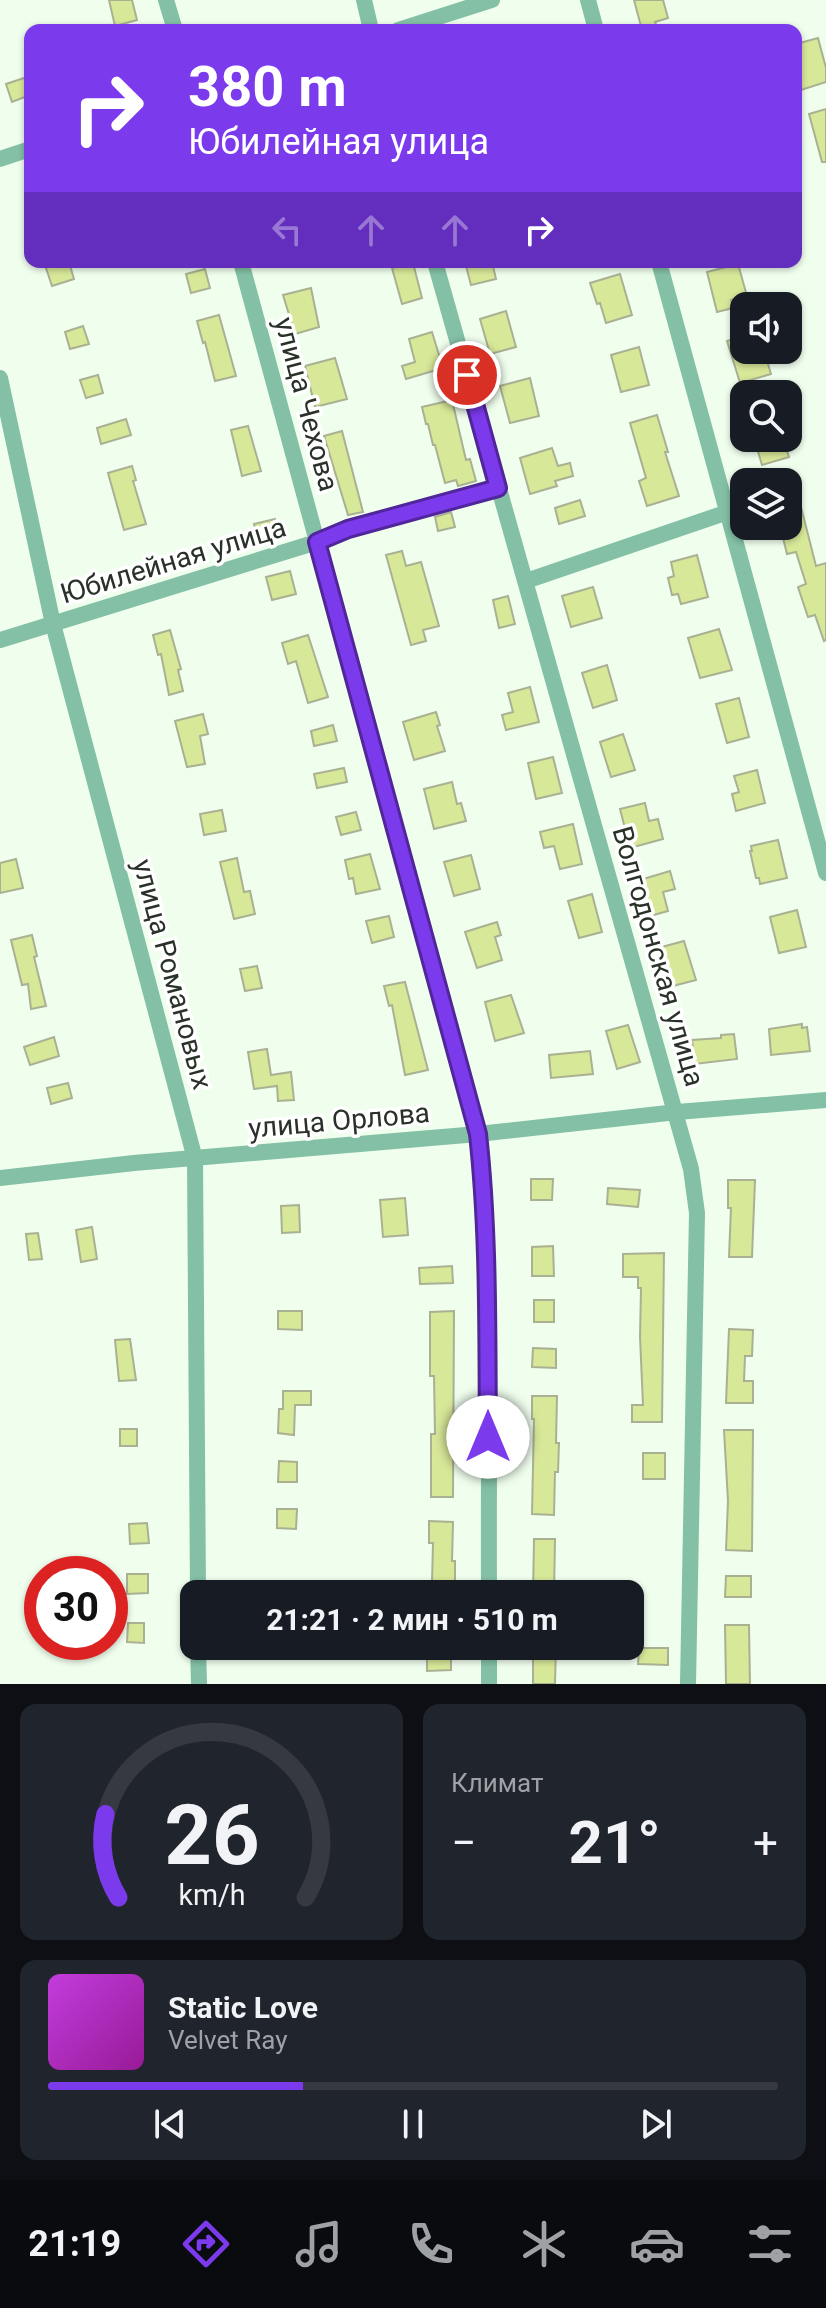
<!DOCTYPE html>
<html lang="ru">
<head>
<meta charset="utf-8">
<style>
  :root { --surface:#171b24; --page:#20242c; --text:#f1f3f6; --muted:#9ea1a6; --line:#363941; --accent:#7c3aed }
  body { margin:0; font-family:Roboto,sans-serif; background:var(--page); color:var(--text); height:100vh; display:flex; flex-direction:column; font-size:30px; white-space:nowrap }
  * { box-sizing:border-box; margin:0 }
  p { font-size:26px; color:var(--muted) }
  .icon { flex:none; width:44px; height:44px; fill:none; stroke:currentColor; stroke-width:2; stroke-linecap:round; stroke-linejoin:round }
  .map { position:relative; height:1684px; overflow:hidden }
  .panel { display:flex; flex-direction:column; gap:20px; padding:20px; background:#0d0f14; flex:1 }
  .panel>* { flex:none }
  .banner { position:absolute; left:24px; top:24px; width:778px; height:244px; border-radius:16px; box-shadow:0 2px 6px #0004; background:#7c3aed; color:#fff; overflow:hidden }
  .fabs { position:absolute; left:730px; top:292px; display:grid; gap:16px }
  .fabs a { display:grid; place-items:center; width:72px; height:72px; border-radius:16px; background:var(--surface); box-shadow:0 2px 6px #0004; font-size:40px }
  .speed { position:absolute; left:24px; top:1556px; display:flex; gap:16px; font-size:40px; font-weight:700; text-align:center }
  .speed>* { display:grid; place-content:center; width:104px; height:104px; border-radius:50%; background:var(--surface); box-shadow:0 2px 6px #0004; line-height:1 }
  .speed .limit { border:12px solid #d22; background:#fff; color:#111 }
  .pin { position:absolute; display:grid; place-items:center; width:68px; height:68px; color:#fff; margin:-34px; border:4px solid #fff; border-radius:50%; box-shadow:0 2px 8px #0007 }
  .me { position:absolute; width:88px; margin:-44px; rotate:0deg; stroke-linejoin:round; filter:drop-shadow(0 0 6px #0008) }
  .turn { display:flex; align-items:center; gap:28px; height:168px; padding:0 32px; font-size:36px }
  .turn .icon { width:104px; height:104px; stroke-width:2.5 }
  .turn b { display:block; font-size:56px; line-height:68px }
  .lanes { display:flex; align-items:center; height:76px; padding:0 32px; background:#0003; justify-content:center; gap:40px; direction:ltr }
  .lanes .off { opacity:.35 }
  .big { font-size:60px; font-weight:700; line-height:1.1 }
  .panel .tile { flex:1; display:flex; flex-direction:column; justify-content:center; gap:12px; min-width:0; padding:0 28px; border-radius:16px; background:var(--page) }
  .panel .dial { align-items:center; gap:0 }
  .dial svg { height:208px; overflow:visible; fill:none; stroke:var(--line); stroke-width:7; stroke-linecap:round; text-anchor:middle }
  .dial text { fill:var(--text); stroke:none }
  .song { display:flex; align-items:center; gap:24px }
  .cover { width:96px; height:96px; border-radius:12px; background:linear-gradient(135deg,hsl(290 70% 55%),hsl(300 70% 35%)) }
  .played { height:8px; border-radius:4px; background:linear-gradient(90deg,var(--accent) 35%,var(--line) 35%) }
  .keys { display:flex; justify-content:space-around; direction:ltr }
  .heat { display:flex; justify-content:space-between; align-items:center; font-size:44px; direction:ltr }
  .panel .tiles { flex:1; display:grid; gap:20px; grid-template-columns:1fr 1fr }
  .tile:last-child { grid-column:span 2 }
  .trip { position:absolute; left:180px; top:1580px; width:464px; height:80px; border-radius:16px; background:var(--surface); box-shadow:0 2px 6px #0004; font-weight:700; line-height:80px; text-align:center }
  .menu { display:flex; height:128px; justify-content:space-around; align-items:center; background:#090b0e; color:var(--muted) }
  .menu .icon { width:56px; height:56px }
  .menu .current { color:var(--accent) }
  .menu b { font-size:36px; color:var(--text) }
  .map>svg:first-child { display:block }
  .building { fill:#d8e899; stroke:#aab192; stroke-width:2 }
  .lines { fill:none; stroke-linecap:round; stroke-linejoin:round }
  .street { stroke:#83c0a5; stroke-width:16 }
  .route-casing { stroke:#51269a; stroke-width:20 }
  .route { stroke:#7c3aed; stroke-width:14 }
  .labels { text-anchor:middle; stroke-width:7; stroke-linejoin:round; paint-order:stroke }
  .street-label { font-size:28px; fill:#293228; stroke:#fff }
</style>
</head>
<body>
<div class="map">
<svg width="826" height="1684" viewBox="0 0 826 1684">
  <rect width="100%" height="100%" fill="#f0feee"/>
  <g class="building">
    <path d="M109,0H132L137,20L115,26Z"/>
    <path d="M634,0H663L668,18L655,22L657,27L642,30Z"/>
    <path d="M818,38L826,68V82L801,90L796,71V44Z"/>
    <path d="M27,77L30,85V95L12,102L6,84Z"/>
    <path d="M826,109V162H822L809,114Z"/>
    <path d="M44,262H69L74,279L52,286Z"/>
    <path d="M465,262H492L496,279L471,285Z"/>
    <path d="M413,263L422,298L402,304L392,268Z"/>
    <path d="M738,264L747,296L731,300L733,308L717,312L707,272Z"/>
    <path d="M205,269L210,288L191,293L186,274Z"/>
    <path d="M620,274L632,315L606,323L600,303L597,304L590,283Z"/>
    <path d="M311,288L319,327L295,334L283,295Z"/>
    <path d="M506,311L516,347L490,354L480,319Z"/>
    <path d="M219,315L236,376L215,381L205,342L203,343L197,321Z"/>
    <path d="M83,326L89,344L70,349L65,332Z"/>
    <path d="M432,332L443,368L406,379L402,366L415,362L409,339Z"/>
    <path d="M744,336V350H764L771,374L744,382V385L741,386L727,341Z"/>
    <path d="M639,347L649,385L621,392L611,355Z"/>
    <path d="M335,358L347,399L315,407L305,366Z"/>
    <path d="M98,375L103,393L86,398L80,380Z"/>
    <path d="M530,378L539,416L510,423L500,386Z"/>
    <path d="M452,400L466,460L470,459L476,481L458,486L456,480L445,483L435,445H433L428,424H426L422,407Z"/>
    <path d="M657,415L668,452H665L679,496L647,506L639,481L646,478L630,423Z"/>
    <path d="M126,419L131,435L101,444L97,428Z"/>
    <path d="M248,426L261,471L242,476L231,430Z"/>
    <path d="M342,431L363,512L348,515L324,436Z"/>
    <path d="M754,438H783L789,457L762,465Z"/>
    <path d="M552,448L558,466L570,463L573,476L555,481L557,486L530,494L520,458Z"/>
    <path d="M132,466L136,480L133,481L146,524L124,530L108,473Z"/>
    <path d="M799,499L816,566L826,563V640L824,641L815,615L808,617L798,587L806,584L796,552L787,554L780,526H788V502Z"/>
    <path d="M580,500L585,516L559,524L555,508Z"/>
    <path d="M451,512L455,527L438,531L435,517Z"/>
    <path d="M275,519L279,535L258,540L254,524Z"/>
    <path d="M402,551L406,566L421,562L439,626L423,630L426,641L411,645L386,555Z"/>
    <path d="M697,555L708,597L681,604L678,594L672,595L668,578L674,576L671,562Z"/>
    <path d="M290,571L296,594L272,600L266,577Z"/>
    <path d="M593,587L602,618L571,627L562,596Z"/>
    <path d="M508,596L515,624L499,628L493,600Z"/>
    <path d="M719,629L732,670L700,678L688,638Z"/>
    <path d="M170,630L181,669L178,670L183,691L169,695L161,654L158,655L153,635Z"/>
    <path d="M308,635L328,697L308,703L296,661L288,664L282,643Z"/>
    <path d="M607,665L617,700L593,708L582,673Z"/>
    <path d="M530,687L539,722L506,730L502,715L513,712L508,693Z"/>
    <path d="M739,698L749,737L727,743L716,704Z"/>
    <path d="M436,712L440,725L437,726L445,751L414,760L403,722Z"/>
    <path d="M203,714L208,734L200,736L205,764L187,767L175,721Z"/>
    <path d="M333,725L337,741L314,746L311,731Z"/>
    <path d="M623,734L635,770L611,777L600,742Z"/>
    <path d="M553,757L562,793L536,799L528,763Z"/>
    <path d="M344,768L347,782L317,788L314,774Z"/>
    <path d="M757,770L765,803L736,811L732,794L739,792L734,776Z"/>
    <path d="M452,782L457,804L461,803L466,821L434,829L424,789Z"/>
    <path d="M645,803L649,821L658,819L663,839L630,848L620,809Z"/>
    <path d="M222,810L226,831L204,835L200,814Z"/>
    <path d="M356,812L361,830L341,835L336,817Z"/>
    <path d="M573,824L582,864L560,869L554,846L544,848L540,832Z"/>
    <path d="M778,840L787,878L760,884L759,878H756L750,851H752L751,846Z"/>
    <path d="M370,854L380,889L356,894L353,878L349,879L345,860Z"/>
    <path d="M471,855L480,889L454,896L444,862Z"/>
    <path d="M237,858L244,892L250,891L255,914L234,919L220,862Z"/>
    <path d="M16,859L23,888L0,893V863Z"/>
    <path d="M670,871L675,889L663,892L668,911L650,916L640,880Z"/>
    <path d="M592,894L602,932L579,938L568,901Z"/>
    <path d="M797,910L806,947L779,953L770,917Z"/>
    <path d="M389,916L394,937L372,943L366,921Z"/>
    <path d="M497,922L501,935L495,937L502,960L477,968L465,932Z"/>
    <path d="M32,935L37,956L34,957L46,1006L31,1009L28,984L22,985L11,940Z"/>
    <path d="M684,941L696,980L669,987L658,948Z"/>
    <path d="M257,966L262,988L245,991L240,969Z"/>
    <path d="M405,982L428,1070L405,1075L392,1005L389,1006L384,986Z"/>
    <path d="M511,995L524,1033L495,1041L485,1002Z"/>
    <path d="M802,1024V1028L807,1027L810,1051L771,1055L769,1029Z"/>
    <path d="M628,1025L640,1062L617,1069L606,1031Z"/>
    <path d="M734,1034L737,1059L695,1064L692,1040L721,1038V1035Z"/>
    <path d="M54,1037L59,1056L30,1065L24,1047Z"/>
    <path d="M267,1049L271,1075L291,1072L294,1100L278,1101L277,1086L254,1089L248,1052Z"/>
    <path d="M590,1051L593,1074L551,1078L549,1055Z"/>
    <path d="M68,1083L72,1098L51,1104L47,1088Z"/>
    <path d="M531,1179H553L552,1200H531Z"/>
    <path d="M728,1180H755L752,1257H729L731,1208H728Z"/>
    <path d="M608,1188L640,1190L638,1207L607,1204Z"/>
    <path d="M405,1198L408,1235L383,1237L380,1200Z"/>
    <path d="M299,1205L300,1232L282,1233L281,1206Z"/>
    <path d="M92,1227L97,1259L81,1262L76,1230Z"/>
    <path d="M38,1233L42,1259L29,1260L26,1234Z"/>
    <path d="M553,1246L554,1276H532V1247Z"/>
    <path d="M664,1253L662,1422H632V1405H643L640,1337L641,1288H638V1277H623V1254Z"/>
    <path d="M452,1266L453,1283L420,1284L419,1268Z"/>
    <rect x="534" y="1300" width="20" height="22"/>
    <path d="M278,1311H302V1330L278,1329Z"/>
    <path d="M454,1311L453,1497H431V1434H435L434,1376H430V1312Z"/>
    <path d="M729,1329L753,1330L752,1356H745L744,1381H753V1403H726Z"/>
    <path d="M130,1339L136,1380L119,1381L115,1340Z"/>
    <path d="M533,1348L556,1349V1368L532,1367Z"/>
    <path d="M283,1391H311V1405H295L294,1435L278,1433L279,1409H283Z"/>
    <path d="M532,1396H557L556,1443H559L558,1472H555L554,1515L532,1514L534,1419H532Z"/>
    <rect x="120" y="1429" width="17" height="17"/>
    <path d="M724,1430H753L752,1551L726,1550L728,1501Z"/>
    <rect x="643" y="1453" width="22" height="26"/>
    <path d="M279,1461L297,1462V1482H278Z"/>
    <path d="M277,1509H297L296,1529L277,1528Z"/>
    <path d="M429,1521L453,1522L452,1561H455V1583L432,1582L433,1543H429Z"/>
    <path d="M147,1523L149,1543L130,1544L129,1524Z"/>
    <path d="M534,1539H555L554,1594H533Z"/>
    <path d="M127,1574H148V1593L127,1594Z"/>
    <path d="M726,1576H751V1597H725Z"/>
    <path d="M128,1623H144V1643L127,1642Z"/>
    <path d="M725,1625H749L750,1684H726Z"/>
    <path d="M533,1646H556L555,1684H533Z"/>
    <path d="M639,1648H668V1665L638,1664Z"/>
    <path d="M451,1651V1670L427,1671V1652Z"/>
  </g>
  <g class="lines">
    <g class="street">
      <path d="M166,0L175,30"/>
      <path d="M364,0L371,30"/>
      <path d="M588,0L596,30"/>
      <path d="M398,30L492,0"/>
      <path d="M0,159L30,149"/>
      <path d="M241,262L478,1134C493,1285 488,1442 489,1594"/>
      <path d="M435,262L691,1169L697,1213L688,1684"/>
      <path d="M659,262L826,873"/>
      <path d="M0,378L53,624L195,1159L198,1594"/>
      <path d="M526,581L728,512"/>
      <path d="M0,640L317,542L348,529L498,488"/>
      <path d="M0,1178L134,1163L478,1134L677,1112L826,1100"/>
      <path d="M198,1646L199,1684"/>
      <path d="M489,1684V1646"/>
    </g>
  </g>
  <g class="lines">
    <g class="route-casing">
      <path id="route" d="M467,375L498,488L348,529L317,542L478,1134C489,1234 487,1336 488,1437"/>
    </g>
    <use href="#route" class="route"/>
  </g>
  <g class="labels">
    <g class="street-label">
      <text transform="translate(307 404) rotate(75)" y="10">улица Чехова</text>
      <text transform="translate(173 560) rotate(-17)" y="10">Юбилейная улица</text>
      <text transform="translate(659 956) rotate(74)" y="10">Волгодонская улица</text>
      <text transform="translate(173 974) rotate(75)" y="10">улица Романовых</text>
      <text transform="translate(339 1120) rotate(-5)" y="10">улица Орлова</text>
    </g>
  </g>
</svg>
<div class="fabs">
<a><svg class="icon" aria-label="sound" viewBox="0 0 24 24"><path d="M4 9h4l5-4v14l-5-4H4zM17 9q2 3 0 6"/></svg></a>
<a><svg class="icon" aria-label="search" viewBox="0 0 24 24"><circle cx="10" cy="10" r="6"/><path d="M15 15l6 6"/></svg></a>
<a><svg class="icon" aria-label="layers" viewBox="0 0 24 24"><path d="M12 4l9 5-9 5-9-5zM3 14l9 5 9-5"/></svg></a>
</div>
<div class="speed"><div class="limit">30</div></div>
<div class="pin" style="left:467px;top:375px;background:#d93025"><svg class="icon" aria-label="arrive" viewBox="0 0 24 24"><path d="M6 21V4h12l-3 4 3 4H6"/></svg></div>
<svg class="me" style="left:488px;top:1437px" viewBox="-20 -20 40 40"><circle r="19" fill="#fff"/><path d="M0-13L10 11 0 6-10 11z" fill="#7c3aed"/></svg>
<div class="trip">21:21 · 2 мин · 510 m</div>
<div class="banner">
<div class="turn"><svg class="icon" aria-label="right" viewBox="0 0 24 24"><path d="M7 20v-9h11M14 6l5 5-5 5"/></svg><div><b>380 m</b>Юбилейная улица</div></div>
<div class="lanes"><svg class="icon off" aria-label="left" viewBox="0 0 24 24"><path d="M17 20v-9H6M10 6l-5 5 5 5"/></svg><svg class="icon off" aria-label="ahead" viewBox="0 0 24 24"><path d="M12 20V5M6 11l6-6 6 6"/></svg><svg class="icon off" aria-label="ahead" viewBox="0 0 24 24"><path d="M12 20V5M6 11l6-6 6 6"/></svg><svg class="icon" aria-label="right" viewBox="0 0 24 24"><path d="M7 20v-9h11M14 6l5 5-5 5"/></svg></div>
</div>
</div>
<section class="panel">
<div class="tiles">
<div class="tile dial"><svg viewBox="0 0 100 80">
<path d="M14 69A42 42 0 1 1 86 69"/>
<path d="M14 69A42 42 0 0 1 9 37" stroke="#7c3aed"/>
<text x="50" y="56" font-size="32" font-weight="700">26</text>
<text x="50" y="72" font-size="11">km/h</text>
</svg></div>
<div class="tile"><p>Климат</p>
<div class="heat"><a>−</a><b class="big">21°</b><a>+</a></div>
</div>
<div class="tile">
<div class="song"><i class="cover"></i><div><b>Static Love</b><p>Velvet Ray</p></div></div>
<div class="played"></div>
<div class="keys"><svg class="icon" aria-label="previous" viewBox="0 0 24 24"><path d="M18 5L8 12l10 7zM5 5v14"/></svg><svg class="icon" aria-label="pause" viewBox="0 0 24 24"><path d="M8 5v14M16 5v14"/></svg><svg class="icon" aria-label="next" viewBox="0 0 24 24"><path d="M6 5l10 7-10 7zM19 5v14"/></svg></div>
</div>
</div>
</section>
<nav class="menu">
<b>21:19</b>
<svg class="icon current" aria-label="directions" viewBox="0 0 24 24"><path d="M12 3l9 9-9 9-9-9zM9 14v-3h6M13 9l2 2-2 2"/></svg>
<svg class="icon" aria-label="music" viewBox="0 0 24 24"><path d="M9 18V5l10-2v13"/><circle cx="6" cy="18" r="3"/><circle cx="16" cy="16" r="3"/></svg>
<svg class="icon" aria-label="phone" viewBox="0 0 24 24"><path d="M5 4h4l2 5-3 2q2 4 5 5l2-3 5 2v4C11 20 4 13 5 4z"/></svg>
<svg class="icon" aria-label="climate" viewBox="0 0 24 24"><path d="M12 3v18M4 7l16 10M4 17L20 7"/></svg>
<svg class="icon" aria-label="car" viewBox="0 0 24 24"><path d="M5 17H2v-5l4-1 3-4h7l3 4 3 1v5h-3M9 17h6M6 11h13"/><circle cx="7" cy="17" r="2"/><circle cx="17" cy="17" r="2"/></svg>
<svg class="icon" aria-label="filters" viewBox="0 0 24 24"><path d="M4 7h16M4 17h16"/><circle cx="9" cy="7" r="2"/><circle cx="15" cy="17" r="2"/></svg>
</nav>
</body>
</html>
